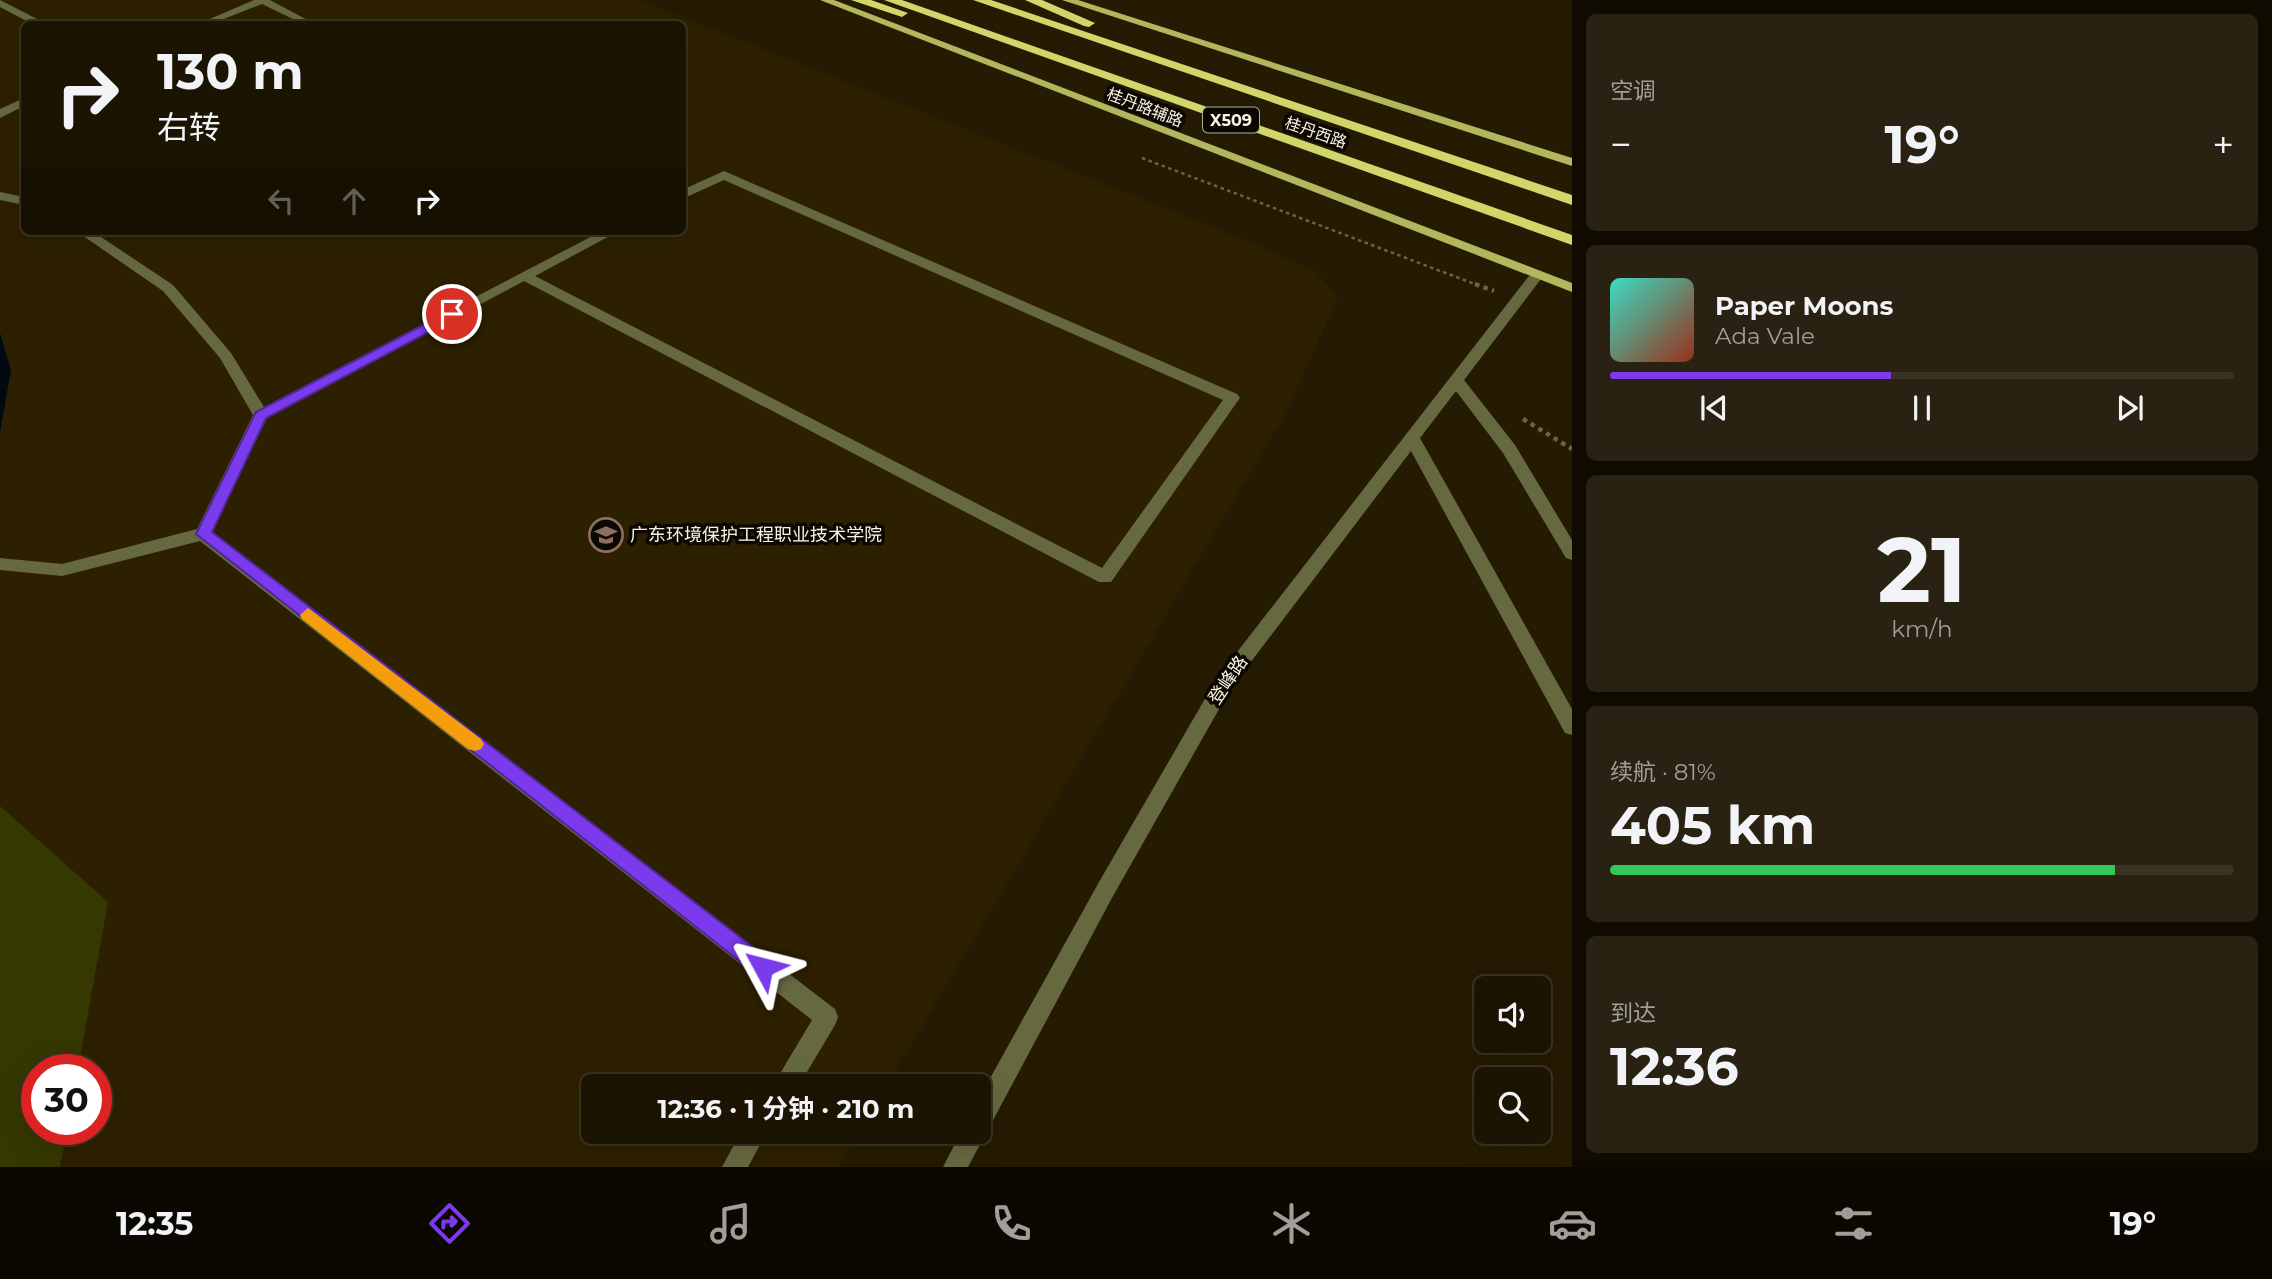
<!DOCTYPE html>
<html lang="zh">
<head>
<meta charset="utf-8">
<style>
  :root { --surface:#1c1402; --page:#292111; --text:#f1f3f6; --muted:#a09e99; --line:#3a3324; --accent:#7c3aed }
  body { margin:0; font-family:Montserrat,"Noto Sans SC",sans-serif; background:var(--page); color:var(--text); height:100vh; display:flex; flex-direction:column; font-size:26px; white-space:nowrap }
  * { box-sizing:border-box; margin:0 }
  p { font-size:23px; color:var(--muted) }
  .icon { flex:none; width:38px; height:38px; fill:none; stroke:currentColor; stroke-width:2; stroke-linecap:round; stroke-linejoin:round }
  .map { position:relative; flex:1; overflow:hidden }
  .drawer { display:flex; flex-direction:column; gap:14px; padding:14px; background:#0f0b01; width:700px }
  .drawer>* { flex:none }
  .hud { position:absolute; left:21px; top:21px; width:665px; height:214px; border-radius:10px; box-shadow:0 7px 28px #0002,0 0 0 2px var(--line); background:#1c1402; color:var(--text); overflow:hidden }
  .fabs { position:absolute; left:1474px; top:976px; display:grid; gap:14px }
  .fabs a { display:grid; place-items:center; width:77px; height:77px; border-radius:10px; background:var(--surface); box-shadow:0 7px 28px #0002,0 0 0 2px var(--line); font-size:35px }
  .speed { position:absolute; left:21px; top:1054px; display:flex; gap:14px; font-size:35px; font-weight:700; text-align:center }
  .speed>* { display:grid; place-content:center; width:91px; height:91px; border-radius:50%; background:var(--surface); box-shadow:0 7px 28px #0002,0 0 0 2px var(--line); line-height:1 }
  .speed .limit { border:10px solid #d22; background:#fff; color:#111 }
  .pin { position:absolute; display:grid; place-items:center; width:60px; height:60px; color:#fff; margin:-30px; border:4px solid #fff; border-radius:50%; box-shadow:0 2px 7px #0007 }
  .me { position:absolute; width:77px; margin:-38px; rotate:308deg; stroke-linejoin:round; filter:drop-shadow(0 0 5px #0008) }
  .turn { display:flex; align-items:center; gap:24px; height:147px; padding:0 21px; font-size:32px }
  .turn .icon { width:91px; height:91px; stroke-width:2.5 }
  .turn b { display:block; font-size:49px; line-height:60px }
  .lanes { display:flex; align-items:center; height:66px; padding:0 21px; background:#0003; justify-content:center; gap:35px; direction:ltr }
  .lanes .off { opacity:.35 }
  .big { font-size:52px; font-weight:700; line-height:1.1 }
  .drawer .card { flex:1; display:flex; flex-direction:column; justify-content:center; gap:10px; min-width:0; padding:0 24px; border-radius:10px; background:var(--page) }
  .drawer .dial { align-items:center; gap:0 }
  .dial b { font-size:91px; line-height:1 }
  .song { display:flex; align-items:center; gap:21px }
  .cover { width:84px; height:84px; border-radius:10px; background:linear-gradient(135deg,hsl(170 70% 55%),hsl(10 70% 35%)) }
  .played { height:7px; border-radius:4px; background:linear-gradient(90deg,var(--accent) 45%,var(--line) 45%) }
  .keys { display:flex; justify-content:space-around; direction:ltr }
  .heat { display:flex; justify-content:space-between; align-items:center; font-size:38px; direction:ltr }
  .charge { height:10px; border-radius:5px; background:linear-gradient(90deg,#34c759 81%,var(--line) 0) }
  .trip { position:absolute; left:581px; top:1074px; width:410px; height:70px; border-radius:10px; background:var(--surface); box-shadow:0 7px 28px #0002,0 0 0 2px var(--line); font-weight:700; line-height:70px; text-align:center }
  .dock { display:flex; height:112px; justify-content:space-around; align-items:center; background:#0b0801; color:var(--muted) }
  .dock .icon { width:49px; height:49px }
  .dock .on { color:var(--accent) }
  .dock b { font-size:32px; color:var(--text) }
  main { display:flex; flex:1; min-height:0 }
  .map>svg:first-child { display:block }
  .built { fill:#2d2000; fill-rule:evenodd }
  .green { fill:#353800 }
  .water { fill:#000a10 }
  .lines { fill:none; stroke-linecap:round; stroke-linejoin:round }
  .path-far1 { stroke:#6c634d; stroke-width:2.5; stroke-dasharray:3.5 3.5; stroke-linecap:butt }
  .path { stroke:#6c634d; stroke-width:4.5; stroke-dasharray:4.5 4.5; stroke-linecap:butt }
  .minor { fill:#666940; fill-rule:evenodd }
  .major { fill:#b2b75e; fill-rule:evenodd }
  .highway { fill:#d0d669; fill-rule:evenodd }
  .route { fill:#7c3aed; stroke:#51269a; stroke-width:2 }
  .slow { fill:#f59e0b }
  .labels { text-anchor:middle; stroke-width:7; stroke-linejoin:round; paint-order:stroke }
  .far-street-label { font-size:16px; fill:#faf3e4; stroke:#0b0701 }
  .shield { fill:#0b0701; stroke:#b2aca0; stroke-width:2 }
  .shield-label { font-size:16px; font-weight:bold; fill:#faf3e4 }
  .poi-label { font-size:18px; fill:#faf3e4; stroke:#0b0701; text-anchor:start }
  .street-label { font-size:18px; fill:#faf3e4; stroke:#0b0701 }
</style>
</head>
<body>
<main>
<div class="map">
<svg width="1572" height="1167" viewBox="0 0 1572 1167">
  <rect width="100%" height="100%" fill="#251b02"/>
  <path class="built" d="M0,0H639L1233,235L1315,271L1338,297L1286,412L886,1087H593V1132H859L839,1167H0ZM24,24H682V231H24ZM37,1069H96V1129H37Z"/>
  <path class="green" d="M0,806L108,902L78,1069H37V1129H67L60,1167H0Z"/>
  <path class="water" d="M0,333L11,370L0,433Z"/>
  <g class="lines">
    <path class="path-far1" d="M1142,158L1480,286"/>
    <g class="path">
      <path d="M1475,284L1494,291"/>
      <path d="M1523,419L1572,449"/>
    </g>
    <g class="minor">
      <path d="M0,0L43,22L44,24H32L0,7Z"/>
      <path d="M254,0H270L315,24H303L262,4L211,24H198Z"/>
      <path d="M24,98V106L0,118V109Z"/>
      <path d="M724,171L1237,394L1240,398L1237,402L1111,582H1099L524,281L267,418L212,532L835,1009L838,1017L835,1025L798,1087H772L812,1020L200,541L62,576L0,570V558L62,564L197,529L253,415L220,358L163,291L76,231H92L173,285L231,353L264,407L602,231H619L535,276L1102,568L1223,400L724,180L682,199V190Z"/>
      <path d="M0,192L24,197V205L0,200Z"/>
      <path d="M1537,271L1544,275L1464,380L1515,445L1572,540V560L1566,558L1503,453L1456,391L1420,438L1572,709V735L1565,733L1411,451L1231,688L1113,896L968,1167H943L961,1132H978V1100L1099,882L1217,678L1532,272Z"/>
      <path d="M741,1132H767L748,1167H722Z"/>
    </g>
    <g class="major">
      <path d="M820,0H834L1572,283V292Z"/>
      <path d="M1062,0H1078L1572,158V166Z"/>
    </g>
    <g class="highway">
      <path d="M851,0H871L908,13L902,17Z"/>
      <path d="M884,0H902L1572,235V245Z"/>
      <path d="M973,0H991L1572,195V205Z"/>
      <path d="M1025,0H1042L1095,23L1089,27L1084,26Z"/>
    </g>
  </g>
  <path class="route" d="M452,310L459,314L457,317L266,418L212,532L770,960L773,967L770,974L763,976L756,974L196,534L256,412Z"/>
  <path class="slow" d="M308,608L481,739L484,744L481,749L475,751L468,749L302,619L300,615Z"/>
  <defs>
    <g id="university-ring" transform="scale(1.75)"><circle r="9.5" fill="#0b0701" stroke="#8d6e63" stroke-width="1.5"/><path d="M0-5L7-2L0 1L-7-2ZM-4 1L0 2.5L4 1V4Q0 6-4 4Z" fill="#8d6e63"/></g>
  </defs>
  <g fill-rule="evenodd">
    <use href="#university-ring" x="606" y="535"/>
  </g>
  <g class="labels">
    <g class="far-street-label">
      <text transform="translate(1145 107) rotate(21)" y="6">桂丹路辅路</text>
      <text transform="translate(1316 132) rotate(19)" y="6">桂丹西路</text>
    </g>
    <rect class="shield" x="1203" y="107.5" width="56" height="25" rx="5"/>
    <g class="shield-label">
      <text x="1231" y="126">X509</text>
    </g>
    <g class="poi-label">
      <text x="630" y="541">广东环境保护工程职业技术学院</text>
    </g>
    <g class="street-label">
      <text transform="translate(1228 680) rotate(-56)" y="6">登峰路</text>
    </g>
  </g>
</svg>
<div class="fabs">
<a><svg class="icon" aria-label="sound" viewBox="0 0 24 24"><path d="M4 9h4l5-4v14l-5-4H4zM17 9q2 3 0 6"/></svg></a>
<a><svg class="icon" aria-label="search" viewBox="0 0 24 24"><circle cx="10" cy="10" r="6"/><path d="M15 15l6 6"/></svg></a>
</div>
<div class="speed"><div class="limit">30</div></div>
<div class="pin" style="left:452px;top:314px;background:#d93025"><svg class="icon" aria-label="arrive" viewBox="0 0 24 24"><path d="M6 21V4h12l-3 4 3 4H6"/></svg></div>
<svg class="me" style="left:763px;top:967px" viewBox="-20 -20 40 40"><path d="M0-17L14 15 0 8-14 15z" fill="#7c3aed" stroke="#fff" stroke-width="4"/></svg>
<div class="trip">12:36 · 1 分钟 · 210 m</div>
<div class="hud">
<div class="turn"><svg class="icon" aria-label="right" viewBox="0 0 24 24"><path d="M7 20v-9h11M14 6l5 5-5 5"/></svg><div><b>130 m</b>右转</div></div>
<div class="lanes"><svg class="icon off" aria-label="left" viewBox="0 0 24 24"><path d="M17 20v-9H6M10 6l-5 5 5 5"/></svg><svg class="icon off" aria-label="ahead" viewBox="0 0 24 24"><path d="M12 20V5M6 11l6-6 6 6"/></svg><svg class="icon" aria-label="right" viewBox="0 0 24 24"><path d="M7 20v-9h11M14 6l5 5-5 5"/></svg></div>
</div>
</div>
<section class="drawer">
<div class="card"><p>空调</p>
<div class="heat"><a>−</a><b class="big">19°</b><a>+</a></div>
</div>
<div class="card">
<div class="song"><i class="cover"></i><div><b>Paper Moons</b><p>Ada Vale</p></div></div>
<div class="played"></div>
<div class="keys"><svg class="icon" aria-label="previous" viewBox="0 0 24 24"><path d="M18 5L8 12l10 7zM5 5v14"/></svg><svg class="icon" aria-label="pause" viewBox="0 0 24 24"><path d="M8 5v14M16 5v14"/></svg><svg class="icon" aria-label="next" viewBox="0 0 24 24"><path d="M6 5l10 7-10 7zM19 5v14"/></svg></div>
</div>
<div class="card dial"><b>21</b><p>km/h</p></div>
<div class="card"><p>续航 · 81%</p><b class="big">405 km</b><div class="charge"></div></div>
<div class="card"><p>到达</p><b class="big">12:36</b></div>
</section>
</main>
<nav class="dock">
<b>12:35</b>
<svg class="icon on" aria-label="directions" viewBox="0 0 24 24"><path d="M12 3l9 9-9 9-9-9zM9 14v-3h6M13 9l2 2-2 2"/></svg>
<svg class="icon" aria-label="music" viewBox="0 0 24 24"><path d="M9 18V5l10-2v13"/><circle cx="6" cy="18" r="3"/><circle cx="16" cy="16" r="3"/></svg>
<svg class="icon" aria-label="phone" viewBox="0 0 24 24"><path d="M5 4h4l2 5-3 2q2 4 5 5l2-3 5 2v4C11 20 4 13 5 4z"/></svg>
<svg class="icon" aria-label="climate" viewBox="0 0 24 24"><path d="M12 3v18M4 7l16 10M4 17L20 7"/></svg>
<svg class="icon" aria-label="car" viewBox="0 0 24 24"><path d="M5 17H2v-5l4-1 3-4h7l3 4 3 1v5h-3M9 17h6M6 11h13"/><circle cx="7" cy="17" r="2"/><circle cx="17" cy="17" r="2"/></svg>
<svg class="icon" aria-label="filters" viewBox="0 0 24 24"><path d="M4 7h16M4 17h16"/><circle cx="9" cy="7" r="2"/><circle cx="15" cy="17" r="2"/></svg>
<b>19°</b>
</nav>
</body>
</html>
